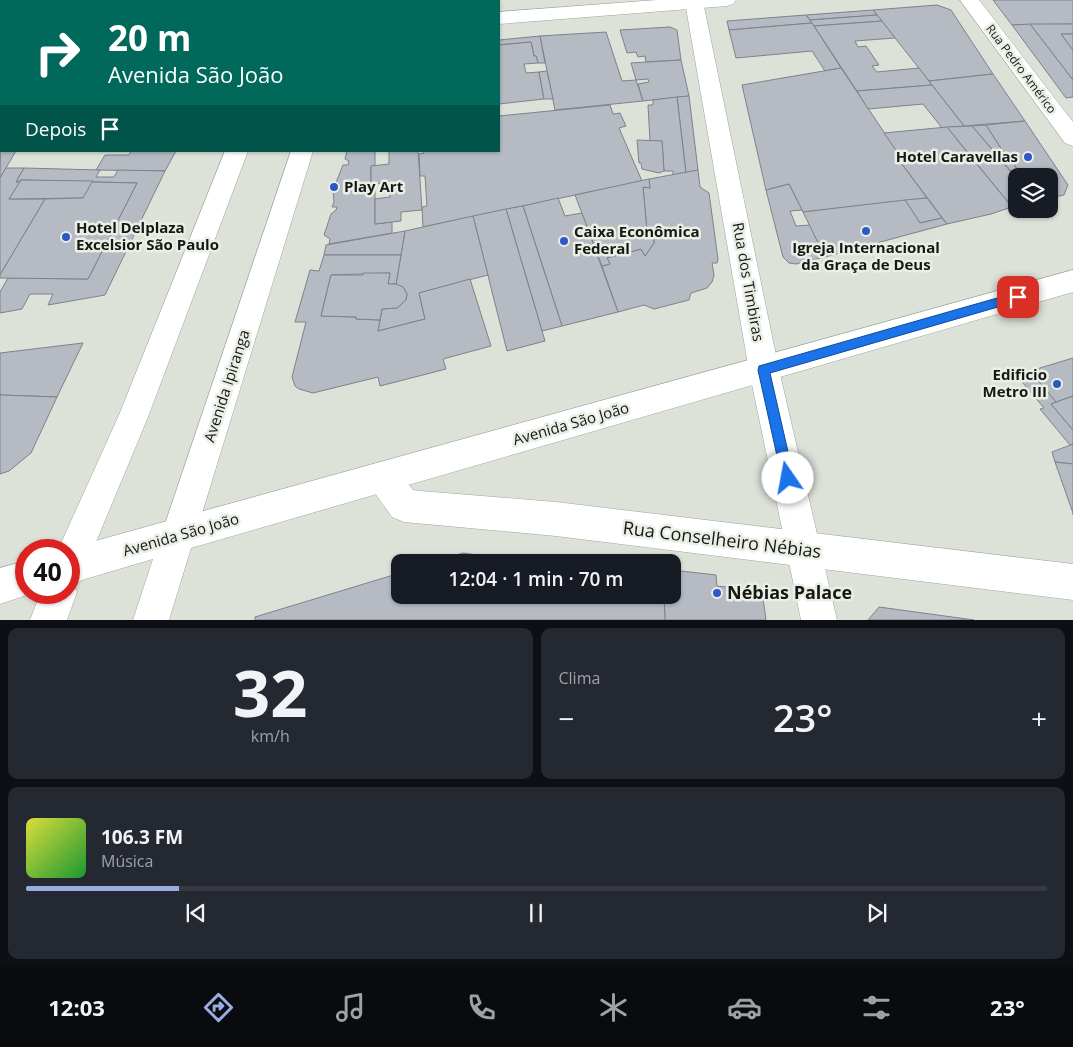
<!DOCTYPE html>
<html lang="pt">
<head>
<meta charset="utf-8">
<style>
  :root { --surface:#171b24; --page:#242831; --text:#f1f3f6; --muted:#9ea1a6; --line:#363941; --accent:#9aade1 }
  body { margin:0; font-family:"Open Sans",sans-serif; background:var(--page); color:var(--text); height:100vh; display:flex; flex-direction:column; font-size:19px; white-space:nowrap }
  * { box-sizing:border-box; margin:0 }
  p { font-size:16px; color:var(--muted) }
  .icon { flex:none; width:28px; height:28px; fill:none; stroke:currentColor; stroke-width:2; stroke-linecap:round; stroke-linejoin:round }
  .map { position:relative; height:620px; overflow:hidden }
  .sheet { display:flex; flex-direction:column; gap:8px; padding:8px; background:#0d0f14; flex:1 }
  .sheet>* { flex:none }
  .hud { position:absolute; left:0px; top:0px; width:500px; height:152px; box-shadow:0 1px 4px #0004; background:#00695c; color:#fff; overflow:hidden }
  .controls { position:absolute; left:1008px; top:168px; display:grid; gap:10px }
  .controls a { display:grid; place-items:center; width:50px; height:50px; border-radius:10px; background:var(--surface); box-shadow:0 1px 4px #0004; font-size:25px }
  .speed { position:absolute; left:15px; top:539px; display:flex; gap:10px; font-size:25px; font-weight:700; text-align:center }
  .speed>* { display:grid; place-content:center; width:65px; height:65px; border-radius:50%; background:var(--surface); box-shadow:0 1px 4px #0004; line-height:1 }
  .speed .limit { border:8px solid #d22; background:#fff; color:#111 }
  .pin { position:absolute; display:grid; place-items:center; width:42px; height:42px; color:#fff; margin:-21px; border-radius:10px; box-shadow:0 2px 8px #0006 }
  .me { position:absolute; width:55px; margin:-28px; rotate:348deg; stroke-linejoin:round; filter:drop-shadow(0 0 4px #0008) }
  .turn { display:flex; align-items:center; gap:18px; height:105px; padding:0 25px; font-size:22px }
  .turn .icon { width:65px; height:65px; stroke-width:2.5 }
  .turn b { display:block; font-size:35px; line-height:42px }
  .then { display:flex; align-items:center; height:48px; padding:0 25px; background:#0003; gap:10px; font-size:19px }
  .big { font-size:38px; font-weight:600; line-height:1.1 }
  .sheet .tile { flex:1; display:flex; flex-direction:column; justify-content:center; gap:8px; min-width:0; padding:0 18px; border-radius:10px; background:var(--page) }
  .sheet .dial { align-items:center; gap:0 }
  .dial b { font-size:65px; line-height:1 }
  .song { display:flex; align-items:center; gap:15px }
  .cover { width:60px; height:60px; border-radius:8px; background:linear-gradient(135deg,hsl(60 70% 55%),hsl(130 70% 35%)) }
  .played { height:5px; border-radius:2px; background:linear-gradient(90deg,var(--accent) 15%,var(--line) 15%) }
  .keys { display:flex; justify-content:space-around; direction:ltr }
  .heat { display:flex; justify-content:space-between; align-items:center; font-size:28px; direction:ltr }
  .sheet .tiles { flex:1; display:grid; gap:8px; grid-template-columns:1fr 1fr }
  .tile:last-child { grid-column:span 2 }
  .trip { position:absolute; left:391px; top:554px; width:290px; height:50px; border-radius:10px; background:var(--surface); box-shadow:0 1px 4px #0004; font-weight:600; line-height:50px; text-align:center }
  .menu { display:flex; height:80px; justify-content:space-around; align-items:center; background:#090b0e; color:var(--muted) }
  .menu .icon { width:35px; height:35px }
  .menu .active { color:var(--accent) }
  .menu b { font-size:22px; color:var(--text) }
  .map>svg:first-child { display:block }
  .building { fill:#b5bac3; stroke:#7e828a }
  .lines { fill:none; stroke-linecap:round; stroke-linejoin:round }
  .minor-casing { stroke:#9fa49c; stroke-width:1 }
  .tertiary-casing { stroke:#9fa49c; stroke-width:1 }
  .secondary-casing { stroke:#9fa49c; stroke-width:1 }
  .primary-casing { stroke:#9fa49c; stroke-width:1 }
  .minor { fill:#fff; fill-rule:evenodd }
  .tertiary { fill:#fff; fill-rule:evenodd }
  .secondary { fill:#fff; fill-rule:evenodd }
  .primary { fill:#fff; fill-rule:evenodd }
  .route { fill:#1a73e8; stroke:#114b97 }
  .poi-dot { fill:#2f58c7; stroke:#eaefe6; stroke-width:2 }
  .labels { text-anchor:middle; stroke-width:5; stroke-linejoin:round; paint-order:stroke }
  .far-street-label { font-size:12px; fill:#171815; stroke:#eaefe6 }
  .poi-label { font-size:15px; font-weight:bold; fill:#171815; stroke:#eaefe6; text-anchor:start }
  .street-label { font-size:15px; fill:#171815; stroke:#eaefe6 }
  .near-street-label { font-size:18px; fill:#171815; stroke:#eaefe6 }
  .near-poi-label { font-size:18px; font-weight:bold; fill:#171815; stroke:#eaefe6; text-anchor:start }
</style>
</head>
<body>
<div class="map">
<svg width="1073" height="620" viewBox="0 0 1073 620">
  <rect width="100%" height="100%" fill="#dde2d9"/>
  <g class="building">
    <path d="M108,0H249L107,1Z"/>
    <path d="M993,0H1073V24L1012,25Z"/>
    <path d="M937,5L951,10L993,74L929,81L873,10Z"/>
    <path d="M873,10L877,15L810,20L806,15Z"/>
    <path d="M806,15L812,23L729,30L727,21Z"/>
    <path d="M877,15L882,21L814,26L810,20Z"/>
    <path d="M882,21L895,38L855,41L858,47L866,46L879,65L872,66L877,72L919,68L932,85L857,91L814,26Z"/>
    <path d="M812,23L841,68L825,71L812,51L736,58L729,30Z"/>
    <path d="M1030,24H1073V34H1061L1073,50V80Z"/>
    <path d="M1030,24L1073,80V97L1066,98L1012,25Z"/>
    <path d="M670,27L677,30L681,60L646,62L645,56L638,57L636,52L627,53L620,30Z"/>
    <path d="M606,32L622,81L636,80L643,101L555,110L540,36Z"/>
    <path d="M1061,34H1073V50Z"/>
    <path d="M540,36L545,63H538L536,56H534L531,42L499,45V40Z"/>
    <path d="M531,42L534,56H536L538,63L524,64L526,73L539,72L544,99L499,104V45Z"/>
    <path d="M681,60L689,96L643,101L638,84L649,82L648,79L636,80L631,63Z"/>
    <path d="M841,68L900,156H896L927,198L803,212L789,184L766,190L742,85Z"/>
    <path d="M547,71L553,99H544L539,72Z"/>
    <path d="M0,74H1L0,130Z"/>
    <path d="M993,74L1025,121L964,126L929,81Z"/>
    <path d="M932,85L964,126L942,128L923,104L868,109L857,91Z"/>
    <path d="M689,96L698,170L686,173L677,97Z"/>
    <path d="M677,97L686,173L673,175V171H664L662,141H650L648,105H653V100Z"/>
    <path d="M610,105L613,114L620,113L626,126L619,128L642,181L423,227L422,207L427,206L425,176H420L419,154L424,153L423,151H499V116Z"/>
    <path d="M1025,121L1068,185L1064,195L1049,198V176L1016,178L1011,171H1018L1012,161H1009L986,125Z"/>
    <path d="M986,125L1009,161H1012L1018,171H1011L972,126Z"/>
    <path d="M972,126L1016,178V206L1012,207L947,127Z"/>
    <path d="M947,127L966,151L1012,207L991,214L947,224L896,156H900L884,133Z"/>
    <path d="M1,134V151H16L0,178Z"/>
    <path d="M637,140L662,141L664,171L659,173L642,169L641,163H639Z"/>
    <path d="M131,151H176L165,171L96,170L105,155H129Z"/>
    <path d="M347,151H375V166H371V185L375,184V224L392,222V233L329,244L330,239L324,235L331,214L336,210L337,207H332L334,202L333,190L343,165H348L349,161L345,159Z"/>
    <path d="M389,151H418L422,210L401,212V221L375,224V199L390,197L389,182L371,185V166L389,164Z"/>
    <path d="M6,168H24L16,182H20L9,199H45L0,275V178Z"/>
    <path d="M24,168L100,170L96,177H114L118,170L165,171L105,295L48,305L53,294H30L22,309L0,313V292L8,278L88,279L137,183L21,180L16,182Z"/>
    <path d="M698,170L700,187L709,193L718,259L717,263H712L714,275L712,282L707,288L691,293L689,300L654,309L644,305L618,312L602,266L610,264L607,258L641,249L645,256L654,243L653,232L647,231L643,187L650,188L649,179Z"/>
    <path d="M649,179L650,188L643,187L647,231L653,232L654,243L645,256L641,249L607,258L610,264L602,266L575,195Z"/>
    <path d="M21,180L93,181L83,198L9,199Z"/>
    <path d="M92,182L137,183L88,279L0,278V275L45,199L83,198Z"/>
    <path d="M789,184L802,210L790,211L796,226L810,225L825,257L796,264L789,263L783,257L766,190Z"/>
    <path d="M558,198L565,216L582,213L618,312L562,326L523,206Z"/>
    <path d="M927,198L942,218L920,223L905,200Z"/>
    <path d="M905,200L920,223L942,218L947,224L825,257L803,212Z"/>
    <path d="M523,206L562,326L542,331L506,209Z"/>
    <path d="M506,209L545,341L507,351L473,216Z"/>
    <path d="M473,216L488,275L419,293L425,319L378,331L382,309L397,308L406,300L407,294L403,287L396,284L405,231Z"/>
    <path d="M405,231L401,255H324L326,245Z"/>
    <path d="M324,255H401L396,284H388L390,273L331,275L321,316L356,317V319L380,320L378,331L425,319L419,293L470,279L491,346L443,359L446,369L380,386L378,377L313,393L299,389L295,386L292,377L306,322H295L310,270L319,271Z"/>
    <path d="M363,273H390L388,284H396L403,287L407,294L406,300L397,308L382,309L380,320L356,319V317L321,316L331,275H363Z"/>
    <path d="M83,343L57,397L0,395V353Z"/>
    <path d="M1073,358V396L1056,402L1030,371Z"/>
    <path d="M1030,371L1056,402L1051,404L1073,430V444L1070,445L1040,409L1044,408L1017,376Z"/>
    <path d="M0,395L57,397L31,453L9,471L0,474Z"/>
    <path d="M1073,396V430L1051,404Z"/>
    <path d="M1073,444V464L1055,462L1052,452Z"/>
    <path d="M1055,462L1073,464V515V513Z"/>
    <path d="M463,553L529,562H533H434Z"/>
    <path d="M672,570L716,575L717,586L762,591L766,620H665L664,595H672Z"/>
    <path d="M400,573V595H664L665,620H255V617Z"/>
    <path d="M879,607L974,620H868Z"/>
  </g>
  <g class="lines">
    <g class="minor-casing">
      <g id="minor">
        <path d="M686,0H702L703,2L779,370L774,379L764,383L754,379L749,370L685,2Z"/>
        <rect x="0" y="54" width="1" height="12"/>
        <path d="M383,462L394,467L413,490L421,491L556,502L1073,564V600L556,536L404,522L392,517L372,489L367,478L372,467Z"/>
      </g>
    </g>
    <g class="tertiary-casing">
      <g id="tertiary">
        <path d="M960,0H979L1073,122V146L1065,143Z"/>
        <path d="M764,357L774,361L779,370L837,620H801L749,370L754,361Z"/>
      </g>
    </g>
    <g class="secondary-casing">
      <g id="secondary">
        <path d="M657,0H736L733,4L727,6L499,24V12Z"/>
        <path d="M225,151H248L148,417L81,578L69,584V550H58L119,415Z"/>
        <path d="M291,151H313L195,536L190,548L178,553L166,548L161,536Z"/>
        <path d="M26,561V592H36L0,604V568Z"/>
      </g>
    </g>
    <g class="primary-casing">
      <path id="primary" d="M1073,270V292L191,548L169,620H133L153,559L82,580L74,585L77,592L67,620H30L41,592H69V550H66L70,548Z"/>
    </g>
    <use href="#minor" class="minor"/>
    <use href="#tertiary" class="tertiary"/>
    <use href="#secondary" class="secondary"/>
    <use href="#primary" class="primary"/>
  </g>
  <path class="route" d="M1018,292L1022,293L1023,297L1022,300L770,373L794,478L792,483L788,485L783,483L758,370L759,366Z"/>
  <g class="poi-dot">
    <circle cx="1028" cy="157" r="5"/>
    <circle cx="334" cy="187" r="5"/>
    <circle cx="866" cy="231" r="5"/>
    <circle cx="66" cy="237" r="5"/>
    <circle cx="564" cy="241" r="5"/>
    <circle cx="1057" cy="384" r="5"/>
    <circle cx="717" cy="593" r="5"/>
  </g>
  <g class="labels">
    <g class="far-street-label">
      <text transform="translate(1021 69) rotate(53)" y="4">Rua Pedro Américo</text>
    </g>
    <g class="poi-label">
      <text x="1018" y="162" text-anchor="end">Hotel Caravellas</text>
      <text x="344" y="192">Play Art</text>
      <text x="76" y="233">Hotel Delplaza<tspan x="76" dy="17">Excelsior São Paulo</tspan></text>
      <text x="574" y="237">Caixa Econômica<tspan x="574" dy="17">Federal</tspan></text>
      <text x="866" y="253" text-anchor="middle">Igreja Internacional<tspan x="866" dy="17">da Graça de Deus</tspan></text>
      <text x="1047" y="380" text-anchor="end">Edificio<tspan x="1047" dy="17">Metro III</tspan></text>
    </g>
    <g class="street-label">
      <text transform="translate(748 282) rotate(80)" y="5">Rua dos Timbiras</text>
      <text transform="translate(227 386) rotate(-72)" y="5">Avenida Ipiranga</text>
      <text transform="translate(571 424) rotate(-16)" y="5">Avenida São João</text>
      <text transform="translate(181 535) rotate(-16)" y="5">Avenida São João</text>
    </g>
    <g class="near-street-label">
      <text transform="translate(722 540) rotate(7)" y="6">Rua Conselheiro Nébias</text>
    </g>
    <g class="near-poi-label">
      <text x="727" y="599">Nébias Palace</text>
    </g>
  </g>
</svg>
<div class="controls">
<a><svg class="icon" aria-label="layers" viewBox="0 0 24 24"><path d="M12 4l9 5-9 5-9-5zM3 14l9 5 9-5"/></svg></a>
</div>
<div class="speed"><div class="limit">40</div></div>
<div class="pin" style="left:1018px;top:297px;background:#d93025"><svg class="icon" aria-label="arrive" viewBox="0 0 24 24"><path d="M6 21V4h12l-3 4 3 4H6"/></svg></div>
<svg class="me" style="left:788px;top:478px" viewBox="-20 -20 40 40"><circle r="19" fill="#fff"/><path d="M0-13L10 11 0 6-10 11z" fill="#1a73e8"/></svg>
<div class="trip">12:04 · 1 min · 70 m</div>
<div class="hud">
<div class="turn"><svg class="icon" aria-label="right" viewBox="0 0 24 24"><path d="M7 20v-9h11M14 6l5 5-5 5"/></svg><div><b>20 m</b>Avenida São João</div></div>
<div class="then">Depois<svg class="icon" aria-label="arrive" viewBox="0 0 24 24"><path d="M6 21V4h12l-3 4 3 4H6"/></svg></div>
</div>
</div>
<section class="sheet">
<div class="tiles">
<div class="tile dial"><b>32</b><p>km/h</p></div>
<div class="tile"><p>Clima</p>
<div class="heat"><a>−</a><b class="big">23°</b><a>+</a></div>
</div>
<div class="tile">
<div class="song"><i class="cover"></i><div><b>106.3 FM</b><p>Música</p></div></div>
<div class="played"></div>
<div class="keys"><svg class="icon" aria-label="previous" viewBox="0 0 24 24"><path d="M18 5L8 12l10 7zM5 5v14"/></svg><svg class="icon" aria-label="pause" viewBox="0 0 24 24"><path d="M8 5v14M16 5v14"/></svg><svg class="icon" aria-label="next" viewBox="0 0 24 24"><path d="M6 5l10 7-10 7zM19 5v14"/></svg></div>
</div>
</div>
</section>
<nav class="menu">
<b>12:03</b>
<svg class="icon active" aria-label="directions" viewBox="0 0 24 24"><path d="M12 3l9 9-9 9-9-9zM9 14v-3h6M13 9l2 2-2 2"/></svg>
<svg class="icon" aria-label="music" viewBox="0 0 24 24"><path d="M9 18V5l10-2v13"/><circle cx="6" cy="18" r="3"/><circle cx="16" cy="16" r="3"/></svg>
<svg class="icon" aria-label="phone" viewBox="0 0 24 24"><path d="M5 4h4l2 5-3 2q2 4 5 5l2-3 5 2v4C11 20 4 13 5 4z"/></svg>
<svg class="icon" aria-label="climate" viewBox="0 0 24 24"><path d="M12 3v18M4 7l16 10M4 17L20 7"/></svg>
<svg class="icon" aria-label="car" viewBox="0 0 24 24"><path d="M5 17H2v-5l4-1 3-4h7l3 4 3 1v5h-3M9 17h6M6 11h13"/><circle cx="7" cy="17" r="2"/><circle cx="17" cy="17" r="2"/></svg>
<svg class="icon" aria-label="filters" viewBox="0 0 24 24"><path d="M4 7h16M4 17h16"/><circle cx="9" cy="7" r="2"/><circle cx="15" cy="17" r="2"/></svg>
<b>23°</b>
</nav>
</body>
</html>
